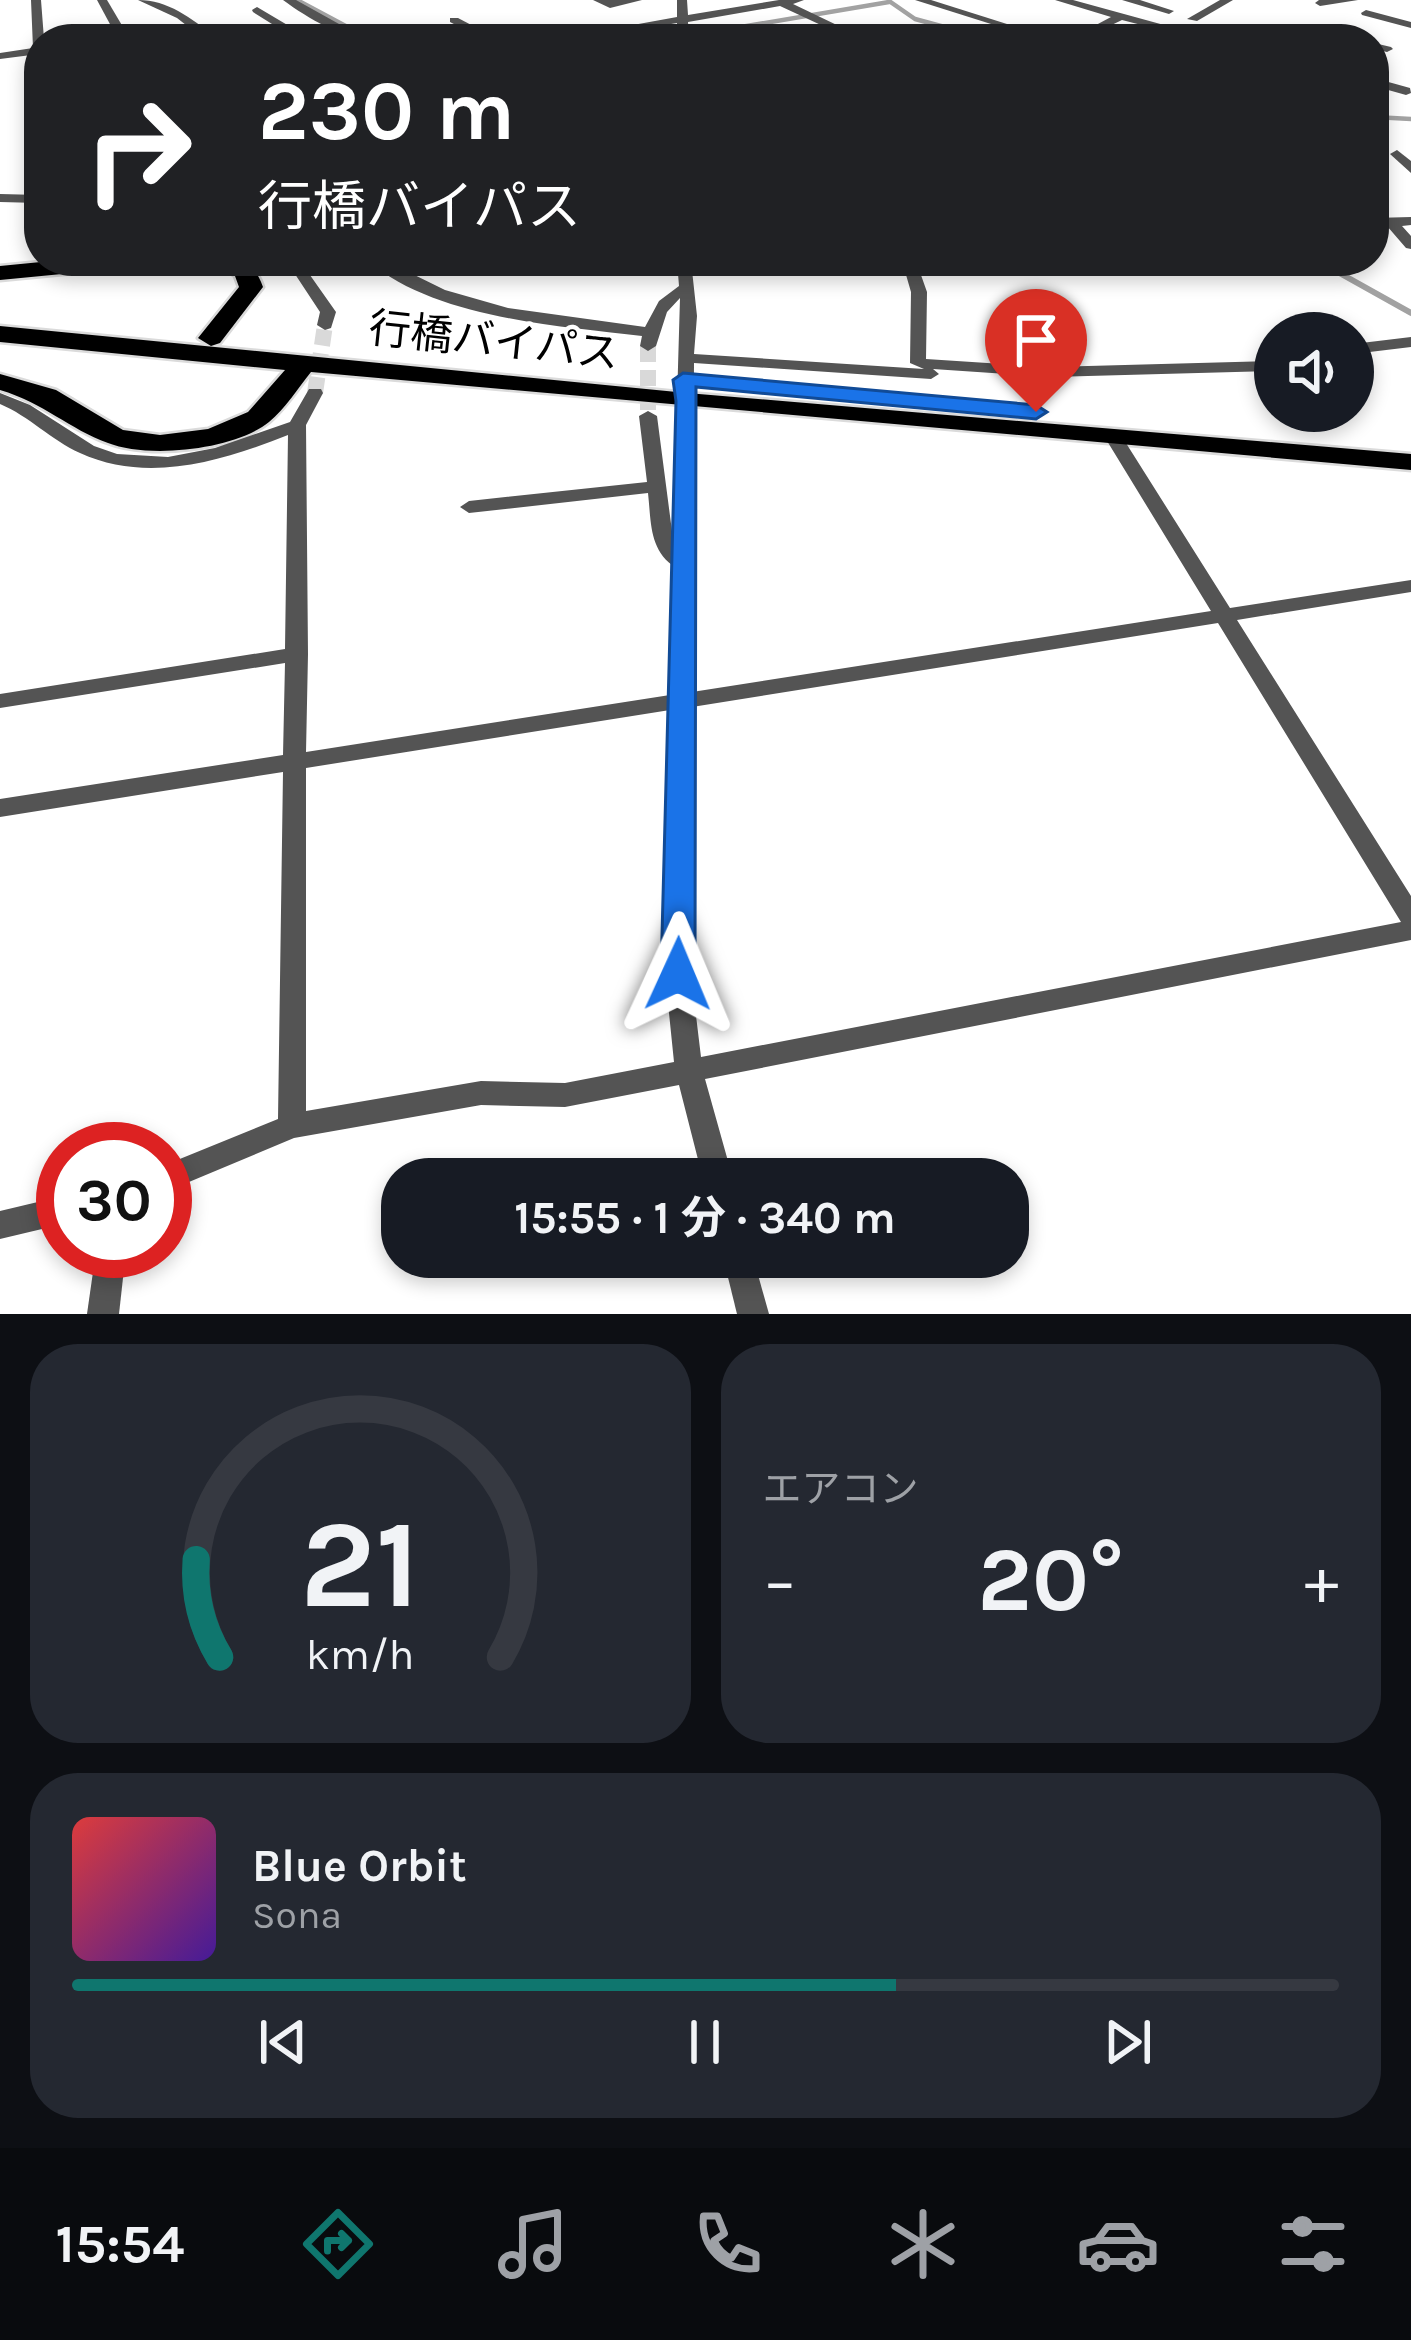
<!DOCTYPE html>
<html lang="ja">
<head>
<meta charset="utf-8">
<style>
  :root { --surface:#171b24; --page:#242831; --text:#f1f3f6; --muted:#9ea1a6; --line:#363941; --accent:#0f766e }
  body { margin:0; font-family:Karla,"Noto Sans JP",sans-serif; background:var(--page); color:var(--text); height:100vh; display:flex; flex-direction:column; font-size:45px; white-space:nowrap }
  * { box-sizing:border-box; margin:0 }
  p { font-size:39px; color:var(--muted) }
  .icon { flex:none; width:66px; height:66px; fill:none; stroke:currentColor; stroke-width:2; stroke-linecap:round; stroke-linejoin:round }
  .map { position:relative; height:1314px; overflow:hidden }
  .sheet { display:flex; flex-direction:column; gap:30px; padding:30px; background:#0d0f14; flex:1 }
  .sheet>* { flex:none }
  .top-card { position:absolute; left:24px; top:24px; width:1365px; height:252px; border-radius:48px; box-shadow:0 6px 18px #0003; background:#202124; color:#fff; overflow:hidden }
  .tools { position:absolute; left:1254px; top:312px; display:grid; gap:24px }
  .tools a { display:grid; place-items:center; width:120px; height:120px; border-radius:50%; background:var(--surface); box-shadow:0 6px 18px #0003; font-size:60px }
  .speed { position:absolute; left:36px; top:1122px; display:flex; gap:24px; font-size:60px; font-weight:700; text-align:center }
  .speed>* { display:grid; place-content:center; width:156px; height:156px; border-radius:50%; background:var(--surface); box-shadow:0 6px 18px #0003; line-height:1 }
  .speed .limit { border:18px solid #d22; background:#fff; color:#111 }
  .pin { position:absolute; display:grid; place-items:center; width:102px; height:102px; color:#fff; margin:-123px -51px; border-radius:50% 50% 50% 0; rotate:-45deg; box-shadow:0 0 12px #0007 }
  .pin .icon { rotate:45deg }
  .me { position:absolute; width:132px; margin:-66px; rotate:1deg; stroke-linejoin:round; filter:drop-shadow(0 0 9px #0008) }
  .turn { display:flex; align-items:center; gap:42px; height:252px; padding:0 36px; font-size:54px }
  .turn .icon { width:156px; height:156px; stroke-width:2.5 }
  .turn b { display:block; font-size:84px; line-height:102px }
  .big { font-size:90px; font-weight:700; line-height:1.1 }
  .sheet .tile { flex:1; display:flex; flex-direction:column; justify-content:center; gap:18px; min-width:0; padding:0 42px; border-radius:48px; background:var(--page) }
  .sheet .dial { align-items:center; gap:0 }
  .dial svg { height:312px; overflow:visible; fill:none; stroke:var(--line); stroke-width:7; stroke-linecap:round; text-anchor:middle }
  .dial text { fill:var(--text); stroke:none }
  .song { display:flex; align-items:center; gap:36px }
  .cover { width:144px; height:144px; border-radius:18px; background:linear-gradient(135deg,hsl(0 70% 55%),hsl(260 70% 35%)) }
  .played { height:12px; border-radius:6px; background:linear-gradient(90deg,var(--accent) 65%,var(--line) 65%) }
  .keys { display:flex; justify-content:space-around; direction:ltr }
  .heat { display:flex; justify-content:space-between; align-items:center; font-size:66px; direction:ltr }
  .sheet .tiles { flex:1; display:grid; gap:30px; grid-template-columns:1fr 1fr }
  .tile:last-child { grid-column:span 2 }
  .trip { position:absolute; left:381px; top:1158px; width:648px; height:120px; border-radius:48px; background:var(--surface); box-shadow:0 6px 18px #0003; font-weight:700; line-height:120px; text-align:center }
  .dock { display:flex; height:192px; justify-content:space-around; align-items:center; background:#090b0e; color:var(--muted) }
  .dock .icon { width:84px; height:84px }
  .dock .active { color:var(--accent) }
  .dock b { font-size:54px; color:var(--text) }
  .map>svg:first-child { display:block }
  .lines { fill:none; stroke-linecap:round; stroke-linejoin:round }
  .stream-far1 { stroke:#a2a2a2; stroke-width:4.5 }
  .stream { stroke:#a2a2a2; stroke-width:6 }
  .minor-tunnel { stroke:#d9d9d9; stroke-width:16; stroke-dasharray:16 8; stroke-linecap:butt }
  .trunk-casing { stroke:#dbdbdb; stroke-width:5 }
  .minor { fill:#545454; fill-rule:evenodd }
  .trunk { fill:#000; fill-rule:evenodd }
  .route { fill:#1a73e8; stroke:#114b97; stroke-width:3 }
  .labels { text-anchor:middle; stroke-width:9; stroke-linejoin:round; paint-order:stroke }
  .street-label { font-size:42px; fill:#000; stroke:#fff }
</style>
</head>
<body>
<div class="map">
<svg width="1411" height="1314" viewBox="0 0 1411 1314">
  <rect width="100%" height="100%" fill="#fff"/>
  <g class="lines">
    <g class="stream-far1">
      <path d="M297,0L355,31L384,39"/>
      <path d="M889,1L915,19L989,39"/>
      <path d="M670,39L889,2"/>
      <path d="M1374,117L1411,119"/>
    </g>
    <path class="stream" d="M1318,261L1411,313"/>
    <g class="minor-tunnel">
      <path d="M648,346V416"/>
      <path d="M315,393L325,325"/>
    </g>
    <g class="trunk-casing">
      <g id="trunk">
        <path d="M51,261H136L124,268L0,280V266Z"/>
        <path d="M216,261C242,261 254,261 263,287L220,343L211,346L198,338L239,287L235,276Z"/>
        <path d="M0,326L687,393L1411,454V470L311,372C298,388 285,409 269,422C235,450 148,459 108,443C69,429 44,403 0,390V374L56,390L123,430L160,435L208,429L248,412L285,370L0,342Z"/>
      </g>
    </g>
    <g class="minor">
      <path d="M31,0H41L44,39H39V54L0,59V53L33,48Z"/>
      <path d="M97,0H107L130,39H118Z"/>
      <path d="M138,0C168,0 191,18 214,36L272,24L253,12L252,10L257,7L311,39H297L280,29L230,39H204L177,18Z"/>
      <path d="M283,0H296L348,29L376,39C342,39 309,19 283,0Z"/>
      <path d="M593,0H642L610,8Z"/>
      <path d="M677,0H687L688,15L779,0H804L793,4L866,39H851L780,6L688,22L689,39H677V23L583,39H556L677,17Z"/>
      <path d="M915,0H931L1042,35L1032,37Z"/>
      <path d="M1055,0H1073L1215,39H1196L1122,20L1097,32L1116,39H1097L1081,33L1111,17Z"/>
      <path d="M1122,0H1140L1174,11L1169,14Z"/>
      <path d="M1220,0H1233L1197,21L1187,19Z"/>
      <path d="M1319,0H1358L1320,6L1315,3Z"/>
      <path d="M1366,10L1411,22V28L1362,15L1361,13Z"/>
      <path d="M450,18H458L498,39H483L450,22Z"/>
      <path d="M1339,25L1345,28L1343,30L1315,39H1297Z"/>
      <path d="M1374,43L1391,47L1393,49L1387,52L1374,49Z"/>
      <path d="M1374,78L1410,88L1411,93L1406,95L1374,86Z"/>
      <path d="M1397,150L1411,161V173L1390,154Z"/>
      <path d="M0,194L39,195V203L0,202Z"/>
      <path d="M1411,217V225L1402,226L1411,236V249L1406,248L1387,226H1374V218Z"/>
      <path d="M291,261H305V268L336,312L331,328L325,330L317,325L320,312L291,268Z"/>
      <path d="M368,261H386L445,290L508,308L645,327L659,301L679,286L677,261H691L697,316L694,354L924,369L910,363L911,292L902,261H916L927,292L926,359L1051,367L1275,361V371L1051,377L933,369L939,374L931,379L694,363L692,692L1211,611L1104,436L1113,431L1119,432L1230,608L1411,580V592L1237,620L1411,896V940L705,1079L733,1179H703L679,1085L565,1107L481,1105L294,1138L165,1192V1165L278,1119L283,772L0,817V799L283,755L285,663L0,708V694L285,649L288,435C222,461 148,484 80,453C51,440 29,416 0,404V393L30,405L94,446L117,454L168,457L215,448L290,422L309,389H321L323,393L306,425L308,654L306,752L670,695L672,565C649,548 651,519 648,493L469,513L460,507L469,501L647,482L639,416L648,411L657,416L673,539L680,298L667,312L656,346L648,351L640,346L642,336C557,326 435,318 368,261ZM1218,623L1401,922L701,1057L691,974L692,707ZM670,710L665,974L674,1062L565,1083L481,1081L306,1111V768Z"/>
      <path d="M1411,337V347L1353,354V344Z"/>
      <path d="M63,1196V1224L0,1239V1211Z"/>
      <path d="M96,1251H126L119,1314H87Z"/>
      <path d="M723,1257H753L769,1314H737Z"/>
    </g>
    <use href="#trunk" class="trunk"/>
  </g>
  <path class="route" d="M683,373L1036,405L1047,412L1036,419L696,387L695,974L690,984L678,988L666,984L661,974L676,401L673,380Z"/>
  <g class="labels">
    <g class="street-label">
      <text transform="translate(494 340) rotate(6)" y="15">行橋バイパス</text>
    </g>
  </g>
</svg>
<div class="tools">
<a><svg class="icon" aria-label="sound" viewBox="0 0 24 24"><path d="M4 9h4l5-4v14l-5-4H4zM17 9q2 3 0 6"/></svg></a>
</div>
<div class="speed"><div class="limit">30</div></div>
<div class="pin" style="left:1036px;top:412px;background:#d93025"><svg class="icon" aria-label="arrive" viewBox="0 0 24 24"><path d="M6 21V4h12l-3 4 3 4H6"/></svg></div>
<svg class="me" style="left:678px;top:974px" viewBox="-20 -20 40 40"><path d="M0-17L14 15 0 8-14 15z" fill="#1a73e8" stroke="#fff" stroke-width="4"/></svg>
<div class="trip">15:55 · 1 分 · 340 m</div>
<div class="top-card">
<div class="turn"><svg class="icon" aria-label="right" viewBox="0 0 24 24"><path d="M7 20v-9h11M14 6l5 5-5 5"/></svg><div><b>230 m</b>行橋バイパス</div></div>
</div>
</div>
<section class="sheet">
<div class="tiles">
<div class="tile dial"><svg viewBox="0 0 100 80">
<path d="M14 69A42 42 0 1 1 86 69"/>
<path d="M14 69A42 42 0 0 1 8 44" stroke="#0f766e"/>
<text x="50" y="56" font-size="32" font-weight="700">21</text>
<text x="50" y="72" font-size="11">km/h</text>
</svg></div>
<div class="tile"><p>エアコン</p>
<div class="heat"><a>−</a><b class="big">20°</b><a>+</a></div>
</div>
<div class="tile">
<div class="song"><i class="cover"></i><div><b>Blue Orbit</b><p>Sona</p></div></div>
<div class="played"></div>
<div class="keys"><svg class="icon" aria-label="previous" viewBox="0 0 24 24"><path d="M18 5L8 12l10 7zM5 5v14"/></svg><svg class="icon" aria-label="pause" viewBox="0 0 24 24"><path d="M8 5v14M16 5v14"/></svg><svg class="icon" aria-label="next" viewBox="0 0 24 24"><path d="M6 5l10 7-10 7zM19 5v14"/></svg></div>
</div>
</div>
</section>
<nav class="dock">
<b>15:54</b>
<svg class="icon active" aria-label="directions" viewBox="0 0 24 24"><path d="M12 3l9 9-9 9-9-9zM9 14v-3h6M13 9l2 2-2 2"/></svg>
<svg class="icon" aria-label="music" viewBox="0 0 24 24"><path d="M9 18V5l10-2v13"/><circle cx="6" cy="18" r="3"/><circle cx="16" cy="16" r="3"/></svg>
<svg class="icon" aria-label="phone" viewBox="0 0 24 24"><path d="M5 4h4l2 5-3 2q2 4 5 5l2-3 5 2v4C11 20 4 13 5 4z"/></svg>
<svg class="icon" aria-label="climate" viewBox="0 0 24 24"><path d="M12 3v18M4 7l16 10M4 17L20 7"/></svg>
<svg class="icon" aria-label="car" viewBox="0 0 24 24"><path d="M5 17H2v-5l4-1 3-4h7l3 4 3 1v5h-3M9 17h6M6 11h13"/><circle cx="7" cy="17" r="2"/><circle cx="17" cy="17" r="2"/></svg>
<svg class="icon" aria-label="filters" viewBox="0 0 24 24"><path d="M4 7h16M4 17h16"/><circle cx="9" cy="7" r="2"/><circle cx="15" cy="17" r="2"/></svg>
</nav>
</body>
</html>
